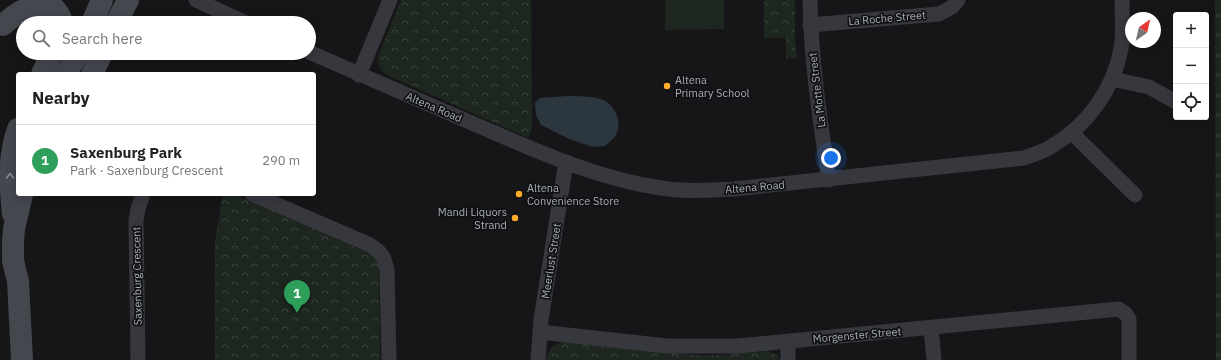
<!DOCTYPE html>
<meta charset="utf-8">
<style>
body{margin:0;font-family:"IBM Plex Sans",sans-serif;background:#f6f6f6;color:#222}
.controls{position:absolute;right:12px;top:12px;display:grid;overflow:hidden;border-radius:4px;box-shadow:0 2px 10px #0003}
.controls button{width:36px;height:36px;display:grid;place-items:center;padding:0;border:0;border-bottom:1px solid #e0e0e0;background:#fff;color:#222;font:20px sans-serif}
.compass{position:absolute;left:1125px;top:12px;width:36px;height:36px;border-radius:50%;background:#fff;box-shadow:0 2px 10px #0003;rotate:34deg}
.you{position:absolute;left:831px;top:158px;width:14px;height:14px;margin:-10px;border:3px solid #fff;border-radius:50%;background:#1a73e8;box-shadow:0 0 0 6px #1a73e833}
.badge{display:grid;place-items:center;width:26px;height:26px;border-radius:50%;background:#d93025;color:#fff;font-size:13px;font-weight:700}
.pin{position:absolute;translate:-50% -33px;filter:drop-shadow(0 1px 2px #0008)}
.pin::after{content:'';position:absolute;top:21px;width:14px;height:12px;background:inherit;clip-path:polygon(0 0,100% 0,50% 100%)}
.list{margin:0;padding:0;list-style:none}
h2{display:flex;justify-content:space-between;align-items:center;height:52px;margin:0;padding:0 16px;font-size:17px}
h2 small{font-size:13px;font-weight:400;color:#767676}
.list li{display:grid;grid-template-columns:26px 1fr auto;gap:12px;align-items:center;box-sizing:border-box;height:72px;padding:0 16px;border-top:1px solid #e0e0e0}
.list b{display:block;font-size:15px;white-space:nowrap}
.list p{margin:0;font-size:13px;white-space:nowrap;color:#767676}
.list em{font-size:13px;font-style:normal;color:#767676}
.icon{flex:none;width:22px;height:22px;fill:none;stroke:currentColor;stroke-width:2;stroke-linecap:round;stroke-linejoin:round}
.map{position:relative;flex:none;width:1221px;height:360px;overflow:hidden}
.search{position:absolute;background:#fff;box-shadow:0 2px 10px #0003;left:16px;top:16px;width:300px;height:44px;display:flex;align-items:center;gap:10px;box-sizing:border-box;padding:0 14px;border-radius:22px;color:#767676;font-size:15px}
.panel{position:absolute;background:#fff;box-shadow:0 2px 10px #0003;left:16px;top:72px;width:300px;height:124px;border-radius:4px}
.map>svg:first-child{display:block}
.grass{fill:url(#grass-tufts)}
.forest{fill:url(#forest-crowns)}
.pitch{fill:#1e271f}
.water{fill:#2b363e}
.lines{fill:none;stroke-linecap:round;stroke-linejoin:round}
.street{stroke:#37383e;stroke-width:15}
.secondary{stroke:#45474e;stroke-width:22}
.oneway{stroke:#858a94}
.poi-dot{fill:#ffac28;stroke:#111113;stroke-width:1.5}
.labels{text-anchor:middle;dominant-baseline:central;stroke-width:3.5;stroke-linejoin:round;paint-order:stroke}
.street-label{font-size:11px;fill:#a7aeba;stroke:#111113}
.poi-label{font-size:11px;fill:#a7aeba;stroke:#111113;text-anchor:start}
</style>
<div class="map">
<svg width="1221" height="360" viewBox="0 0 1221 360">
<defs>
<pattern id="grass-tufts" width="24" height="20" patternUnits="userSpaceOnUse"><rect width="24" height="20" fill="#1e271f"/><path d="M3 7l-1-3M5 7V3M7 7l1-3M15 17l-1-3M17 17v-4M19 17l1-3" fill="none" stroke="#3c443d"/></pattern>
<pattern id="forest-crowns" width="20" height="18" patternUnits="userSpaceOnUse"><rect width="20" height="18" fill="#1e271f"/><path d="M2 6a3 3 0 1 1 6 0M12 15a3 3 0 1 1 6 0" fill="none" stroke="#3c443d"/></pattern>
</defs>
<rect width="100%" height="100%" fill="#161618"/>
<!-- grass -->
<path class="grass" d="M 1215,0 L 1221,0 L 1221,360 L 1216,360 Z"/>
<!-- forest -->
<g class="forest">
<path d="M 401,0 L 531,0 L 532,128 L 528,138 L 387,75 C 380,70 378,65 378,56 Z"/>
<path d="M 764,0 L 795,0 L 795,39 L 797,58 L 786,58 L 786,38 L 764,38 Z"/>
<path d="M 223,194 L 234,194 L 368,253 L 376,259 L 379,267 L 380,360 L 215,360 L 215,241 Z"/>
<path d="M 566,342 L 696,355 L 723,355 L 767,351 L 777,355 L 780,360 L 546,360 C 548,349 555,343 566,342 Z"/>
</g>
<!-- pitch -->
<path class="pitch" d="M 665,0 L 724,0 L 724,29 L 665,30 Z"/>
<!-- water -->
<path class="water" d="M 567,96 C 578,96 591,96 601,99 C 615,104 623,122 616,135 C 614,139 608,143 605,146 L 593,147 L 569,139 L 541,125 L 536,115 L 535,103 L 540,98 Z"/>
<g class="lines">
<!-- street -->
<g class="street">
<path d="M 196,0 L 246,23"/>
<path d="M 810,0 C 811,61 820,120 829,180"/>
<path d="M 810,25 L 939,14 L 952,7 L 958,0"/>
<path d="M 309,52 C 361,75 414,98 467,121 C 530,148 593,178 661,188 C 685,192 709,190 734,189 L 1024,158 C 1033,154 1044,152 1052,146 C 1088,125 1113,90 1121,49 C 1124,33 1122,16 1122,0"/>
<path d="M 359,75 L 390,0"/>
<path d="M 1112,79 L 1149,87 L 1176,102"/>
<path d="M 1072,133 L 1135,195"/>
<path d="M 252,194 L 370,245 C 382,253 384,256 387,270 L 389,360"/>
<path d="M 931,328 L 934,360"/>
<path d="M 540,332 L 667,346 L 738,346 L 1119,309 L 1126,314 L 1129,319 L 1129,360"/>
<path d="M 788,341 L 788,360"/>
<path d="M 138,360 L 136,220 L 138,209 L 143,194"/>
<path d="M 538,360 L 541,320 L 566,162"/>
</g>
<!-- secondary -->
<g class="secondary">
<path d="M 92,23 L 102,0"/>
<path d="M 116,23 L 128,0"/>
<path d="M 3,25 C 16,13 34,0 53,7 C 58,12 61,16 62,23"/>
<path d="M 42,74 L 52,53"/>
<path d="M 66,74 L 78,53"/>
<path d="M 92,74 L 102,53"/>
<path d="M 13,214 C 10,185 8,157 18,129"/>
<path d="M 22,360 L 18,281 L 13,261 L 13,242 L 14,229 L 22,194"/>
</g>
</g>
<!-- one-way arrows -->
<defs><path id="oneway-chevron" d="M-2-3.5L2.5 0L-2 3.5" fill="none" stroke-width="1.6" stroke-linecap="round" stroke-linejoin="round"/></defs>
<use class="oneway" href="#oneway-chevron" transform="translate(10 176) rotate(-90)"/>
<!-- markers -->
<g class="poi-dot">
<circle cx="667" cy="86" r="4"/>
<circle cx="519" cy="194" r="4"/>
<circle cx="515" cy="218" r="4"/>
</g>
<g class="labels">
<!-- street labels -->
<g class="street-label">
<text transform="translate(887 18) rotate(-5)">La Roche Street</text>
<text transform="translate(817 90) rotate(-97)">La Motte Street</text>
<text transform="translate(434 107) rotate(23)">Altena Road</text>
<text transform="translate(755 187) rotate(-5)">Altena Road</text>
<text transform="translate(551 261) rotate(-81)">Meerlust Street</text>
<text transform="translate(137 276) rotate(-91)">Saxenburg Crescent</text>
<text transform="translate(857 335) rotate(-5)">Morgenster Street</text>
</g>
<!-- poi labels -->
<g class="poi-label">
<text x="675" y="80">Altena<tspan x="675" dy="13">Primary School</tspan></text>
<text x="527" y="188">Altena<tspan x="527" dy="13">Convenience Store</tspan></text>
<text x="507" y="212" text-anchor="end">Mandi Liquors<tspan x="507" dy="13">Strand</tspan></text>
</g>
</g>
</svg>
<div class="controls">
<button>+</button>
<button>−</button>
<button><svg class="icon" aria-label="locate" viewBox="0 0 24 24"><circle cx="12" cy="12" r="6"/><path d="M12 2v4M12 18v4M2 12h4M18 12h4"/></svg></button>
</div>
<svg class="compass" viewBox="-18 -18 36 36"><path d="M0-13l5 13h-10z" fill="#e53935"/><path d="M0 13l5-13h-10z" fill="#767676"/></svg>
<div class="you"></div>
<div class="pin badge" style="left:297px;top:313px;background:#2e9e5b">1</div>
<div class="search"><svg class="icon" aria-label="search" viewBox="0 0 24 24"><circle cx="10" cy="10" r="6"/><path d="M15 15l6 6"/></svg>Search here</div>
<section class="panel">
<h2>Nearby<small></small></h2>
<ul class="list">
<li><span class="badge" style="background:#2e9e5b">1</span><div><b>Saxenburg Park</b><p>Park · Saxenburg Crescent</p></div><em>290 m</em></li>
</ul>
</section>
</div>
